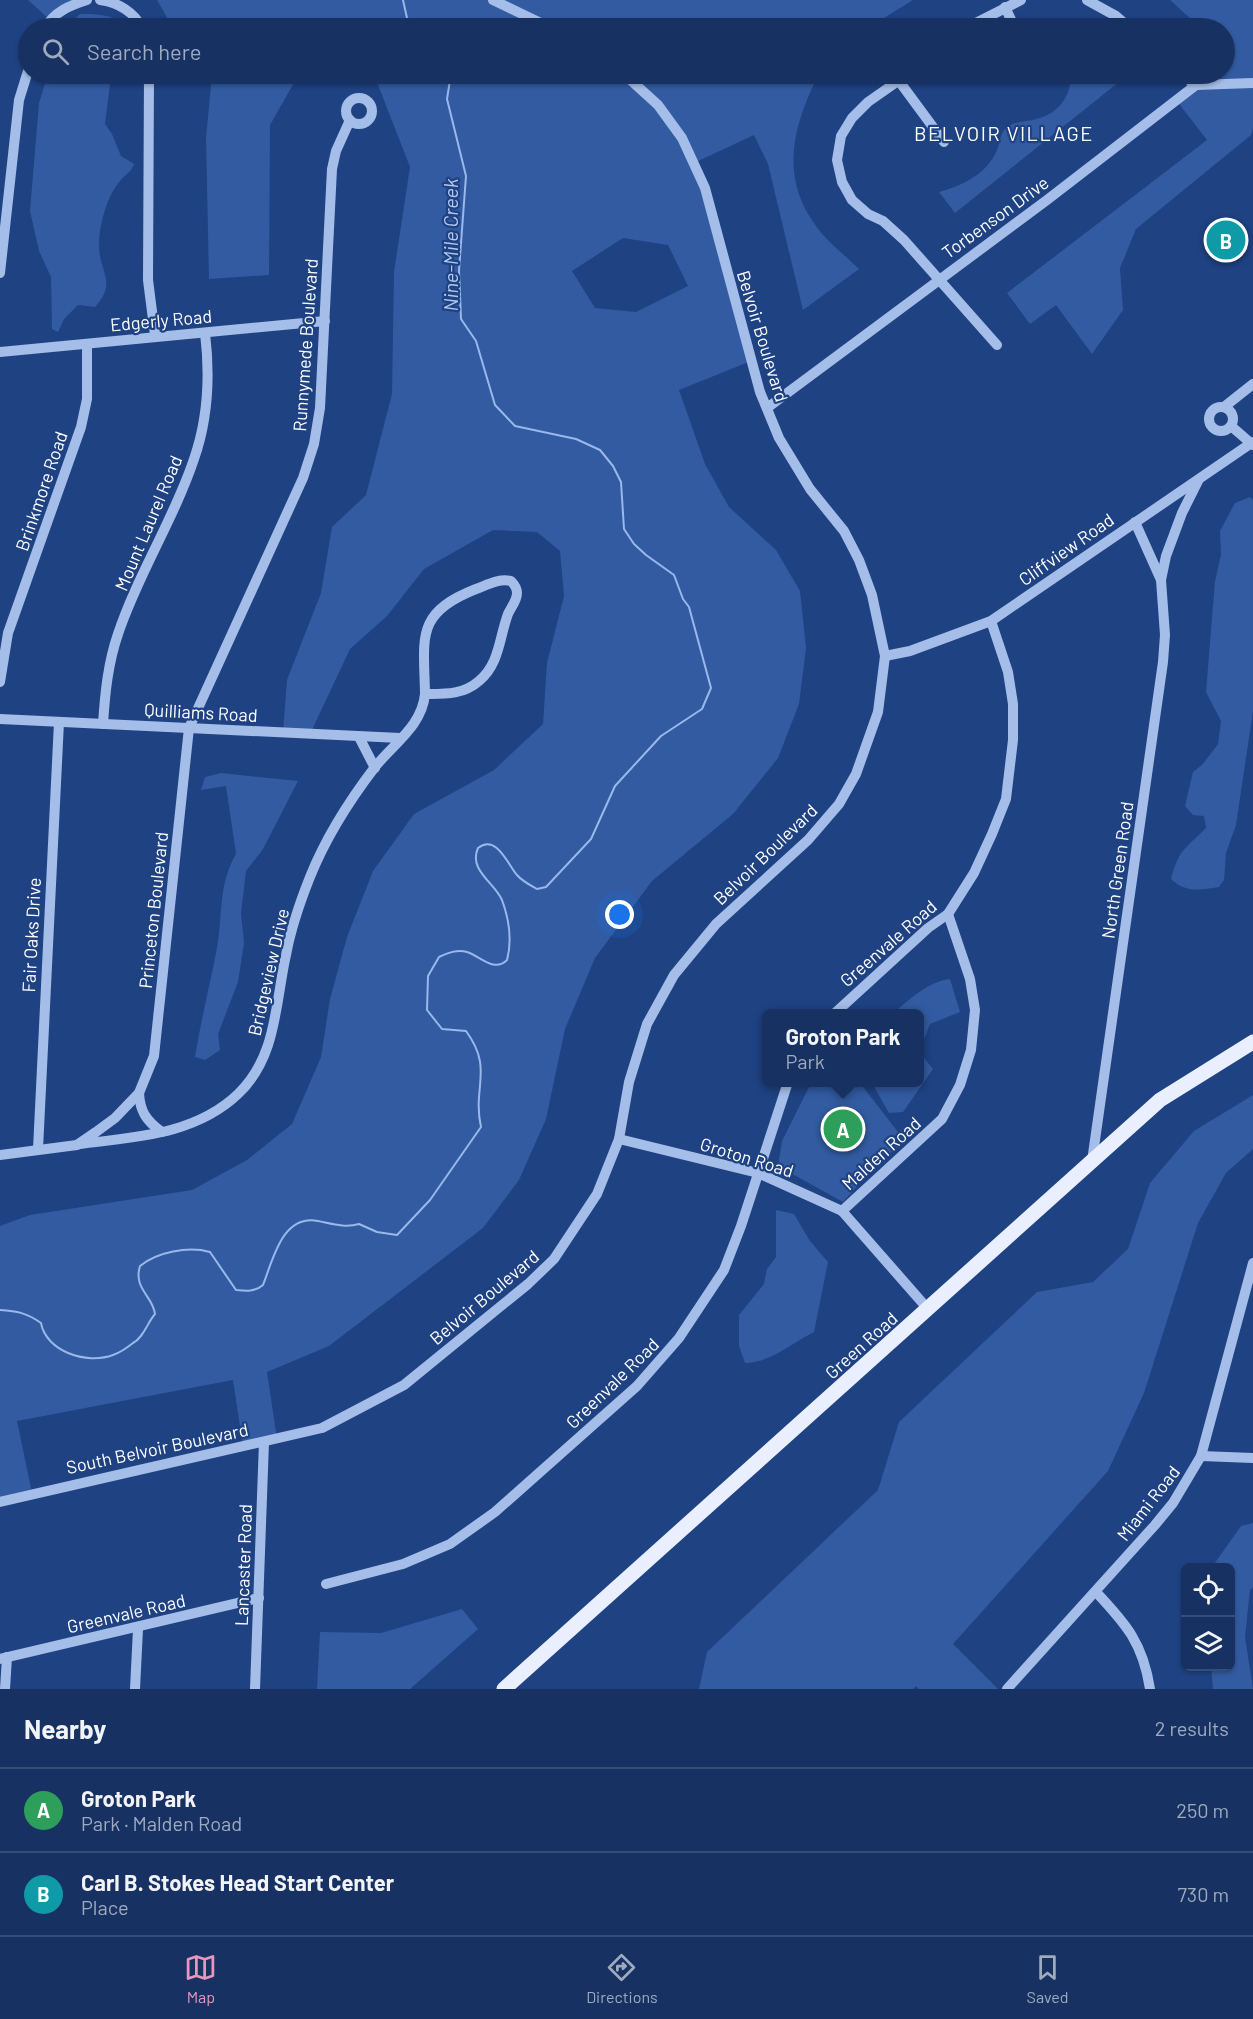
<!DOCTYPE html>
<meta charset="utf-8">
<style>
body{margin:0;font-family:Barlow,sans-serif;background:#203a68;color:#f1f3f6}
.controls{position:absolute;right:18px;bottom:18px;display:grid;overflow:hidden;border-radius:9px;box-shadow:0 2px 4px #0004}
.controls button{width:54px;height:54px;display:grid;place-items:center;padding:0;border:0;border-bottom:2px solid #364d77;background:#173262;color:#f1f3f6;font:30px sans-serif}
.you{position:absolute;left:620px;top:915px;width:21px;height:21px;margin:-15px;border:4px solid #fff;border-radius:50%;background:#1a73e8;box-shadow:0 0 0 9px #1a73e833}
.badge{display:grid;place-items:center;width:39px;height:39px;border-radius:50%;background:#e797bd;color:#fff;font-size:20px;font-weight:700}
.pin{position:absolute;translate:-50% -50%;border:3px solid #fff;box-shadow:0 2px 6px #0006}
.popup{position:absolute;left:762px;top:1009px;width:162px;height:78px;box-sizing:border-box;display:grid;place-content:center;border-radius:9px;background:#173262;filter:drop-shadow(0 2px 4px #0005);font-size:20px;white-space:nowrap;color:#9eaabe}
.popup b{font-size:22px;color:#f1f3f6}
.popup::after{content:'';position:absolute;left:50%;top:100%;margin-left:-12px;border:12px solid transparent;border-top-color:#173262}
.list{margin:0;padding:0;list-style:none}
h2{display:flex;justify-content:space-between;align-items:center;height:78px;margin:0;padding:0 24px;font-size:26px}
h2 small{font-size:20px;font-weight:400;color:#9eaabe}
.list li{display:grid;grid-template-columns:39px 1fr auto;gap:18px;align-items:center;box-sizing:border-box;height:84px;padding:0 24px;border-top:2px solid #364d77}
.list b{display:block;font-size:22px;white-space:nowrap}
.list p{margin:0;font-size:20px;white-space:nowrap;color:#9eaabe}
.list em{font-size:20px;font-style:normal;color:#9eaabe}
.icon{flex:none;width:33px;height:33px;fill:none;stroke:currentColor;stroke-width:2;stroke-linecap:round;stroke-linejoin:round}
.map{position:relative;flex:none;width:1253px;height:1689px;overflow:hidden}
.search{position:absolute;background:#173262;box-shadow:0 2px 4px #0004;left:18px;right:18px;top:18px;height:66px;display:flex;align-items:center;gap:15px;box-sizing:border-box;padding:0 21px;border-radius:33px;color:#9eaabe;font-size:22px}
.sheet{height:246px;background:#173262}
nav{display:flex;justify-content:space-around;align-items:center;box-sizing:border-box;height:84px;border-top:2px solid #364d77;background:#173262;font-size:16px;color:#9eaabe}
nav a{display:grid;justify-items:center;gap:3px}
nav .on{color:#e797bd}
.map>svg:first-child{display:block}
.green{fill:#325ba1;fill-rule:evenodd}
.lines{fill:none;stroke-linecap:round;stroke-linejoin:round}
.stream{stroke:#99b8eb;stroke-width:2}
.minor{stroke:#a5bee9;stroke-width:10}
.major{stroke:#e9effe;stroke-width:15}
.labels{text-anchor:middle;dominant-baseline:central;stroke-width:4.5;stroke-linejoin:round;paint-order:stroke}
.street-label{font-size:18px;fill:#fff;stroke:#1f4283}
.neighbourhood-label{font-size:20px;letter-spacing:1.5px;fill:#fff;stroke:#1f4283}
.water-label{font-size:20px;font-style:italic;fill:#b1c9f1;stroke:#1f4283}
</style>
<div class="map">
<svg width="1253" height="1689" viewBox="0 0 1253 1689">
<rect width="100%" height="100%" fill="#1f4283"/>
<!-- green -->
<g class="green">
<path d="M 28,0 L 87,0 L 50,20 Z"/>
<path d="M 157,0 L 913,0 L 876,23 L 879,28 L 173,28 Z"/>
<path d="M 1170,0 L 1253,0 L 1253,128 L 1251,135 L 1136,229 L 1120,268 L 1123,310 L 1092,354 L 1056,305 L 1030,324 L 1007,293 L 1207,140 L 1176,100 L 1196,85 L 1219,84 L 1220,74 L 1224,74 L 1224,28 L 1201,28 Z"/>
<path d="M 80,14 C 96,14 116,14 126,28 L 65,28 Z"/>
<path d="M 48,74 L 101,74 L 110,84 L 105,124 L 112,134 L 121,156 L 134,164 C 131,173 125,174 120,181 C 107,196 100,223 99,242 C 97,270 119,281 95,307 L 78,305 L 64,319 L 58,332 L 52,329 L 51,277 L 39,251 L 30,211 L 39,103 Z"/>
<path d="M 212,74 L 299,74 L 270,125 L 269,275 L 209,279 L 206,138 Z"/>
<path d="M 370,74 L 819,74 C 793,125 779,176 816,226 C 827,242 845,255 859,269 L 803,310 L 768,164 L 754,135 L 694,163 L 751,361 L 679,390 L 705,464 L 729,507 L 776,550 L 800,591 L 806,648 L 799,704 L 778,758 L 733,814 L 652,881 L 595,958 L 565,1029 L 546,1119 L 519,1180 L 483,1228 L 329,1346 L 267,1372 L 277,1439 L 243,1446 L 233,1380 L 17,1421 L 32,1493 L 0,1502 L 0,1226 L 30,1215 L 192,1190 L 247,1160 L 292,1124 L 321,1057 L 330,999 L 347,937 L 373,871 L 414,814 L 494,770 L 543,724 L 547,663 L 564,596 L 560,551 L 537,532 L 493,530 L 424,569 L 387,616 L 350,649 L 310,734 L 283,733 L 287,680 L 321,593 L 332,527 L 366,495 L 392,394 L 394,272 L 410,167 L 378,85 ZM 623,238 L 668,245 L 688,286 L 636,312 L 595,308 L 572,271 Z"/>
<path d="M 1071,74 L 1129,74 L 955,213 L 939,192 C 963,185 986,175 997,150 C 1000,143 1000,134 1005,129 C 1013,122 1017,123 1026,121 C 1054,118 1071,101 1071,74 Z"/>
<path d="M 1250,497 L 1253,500 L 1253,711 L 1236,825 L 1226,853 L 1224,880 L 1219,887 C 1200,890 1185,893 1171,879 C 1179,849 1185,849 1206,828 L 1204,816 L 1193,815 L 1185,806 L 1193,772 L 1203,764 L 1218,744 L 1221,721 L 1206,692 L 1215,581 L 1221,555 L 1220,531 L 1235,503 Z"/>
<path d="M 221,773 L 298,781 L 263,849 L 246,871 L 241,913 L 244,943 L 238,982 L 218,1034 L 220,1050 L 205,1060 L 195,1057 C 201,1020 210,984 217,948 C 223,915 218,884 236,854 L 226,786 L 201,790 L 205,777 Z"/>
<path d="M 950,979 L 960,1012 L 930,1024 L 920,1050 L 920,1014 L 894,1013 C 908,1000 931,980 950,979 Z"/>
<path d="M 920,1053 L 933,1069 L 903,1112 L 889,1113 L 872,1083 L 920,1082 Z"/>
<path d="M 811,1083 L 860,1083 L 905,1141 L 876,1165 L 843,1202 L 778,1166 L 782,1141 Z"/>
<path d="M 1253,1095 L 1253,1149 L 1226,1173 L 1198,1223 L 1144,1393 L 1108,1471 L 953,1644 L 998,1689 L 919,1689 L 916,1686 L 913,1689 L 699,1689 L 707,1652 L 878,1490 L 899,1422 L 1037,1292 L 1093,1282 L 1128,1249 L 1150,1183 L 1194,1131 Z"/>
<path d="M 776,1210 L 794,1214 L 810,1241 L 828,1262 L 814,1332 C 792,1343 770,1363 745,1363 L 739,1346 L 739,1315 L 764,1284 L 767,1269 L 776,1257 Z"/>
<path d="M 1253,1523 L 1253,1587 L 1250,1590 L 1245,1637 L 1253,1689 L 1213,1689 L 1211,1667 L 1230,1666 L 1230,1568 L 1212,1567 L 1241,1526 Z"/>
<path d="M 462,1609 L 478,1629 L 410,1689 L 317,1689 L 320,1632 L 381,1633 Z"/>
</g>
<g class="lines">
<!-- stream -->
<g class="stream">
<path d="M 403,0 L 407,18 L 418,28"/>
<path d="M 0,1310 C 17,1311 27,1313 41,1323 C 46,1351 86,1365 113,1355 C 119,1353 128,1347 133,1343 C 144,1337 147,1323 155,1314 C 153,1296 133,1289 140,1266 C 157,1252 188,1246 210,1252 L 236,1290 C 246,1291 255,1292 263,1285 C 273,1260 282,1214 318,1221 C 333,1224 345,1228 359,1224 L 377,1232 L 397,1235 L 430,1200 L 481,1127 C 472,1087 494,1069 466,1031 L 442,1029 L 427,1010 L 428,976 L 439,957 C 448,953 457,949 467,952 C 480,956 494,973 507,960 C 512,941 509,919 502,900 C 495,883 468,870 478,848 C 497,833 509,867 517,875 C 522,881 530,885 537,889 L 546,887 L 591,839 L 615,786 L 661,736 L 702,709 L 711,688 L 689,607 L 683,599 L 674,575 L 646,555 L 634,544 L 624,529 L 621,482 L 613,466 L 600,450 L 576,439 L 515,426 L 495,405 L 476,341 L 461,319 L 459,270 L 466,176 L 447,99 L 451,74"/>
</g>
<!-- minor -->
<g class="minor">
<path d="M 100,0 C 118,2 135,13 142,28"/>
<path d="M 493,0 L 551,28"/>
<path d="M 1087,0 L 1116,16 L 1130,28"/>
<path d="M 1005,7 L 1015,28"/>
<path d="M 46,28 C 53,12 71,5 87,0"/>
<path d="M 966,28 L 1021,0"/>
<path d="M 149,74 L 148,280 L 155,335"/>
<path d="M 908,74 L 868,102 L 852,118 L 841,136 L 837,160 L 842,182 L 852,200 L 868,214 L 883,221 L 904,240 L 997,345"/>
<path d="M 1180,74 L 1196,85"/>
<path d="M 899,81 L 944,142"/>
<circle cx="359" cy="111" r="13"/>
<path d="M 0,273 L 19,100 L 28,71"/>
<path d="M 0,352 L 325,321"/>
<circle cx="1221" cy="419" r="12"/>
<path d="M 1224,407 L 1253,384"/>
<path d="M 767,408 L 1047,200 L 1196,85 L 1253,83"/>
<path d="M 1231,426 L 1253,445"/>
<path d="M 1135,522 L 1161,580"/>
<path d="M 885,656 L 910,651 L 991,621 L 1253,442"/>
<path d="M 0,682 L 8,633 L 81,427 L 87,399 L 87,344"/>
<path d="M 0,719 L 400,738"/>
<path d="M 103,724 C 105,693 108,663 118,634 C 138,574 174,519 194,459 C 208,419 210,374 205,333"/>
<path d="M 359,737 L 375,768"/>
<path d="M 834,1014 L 928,928 L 948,914 L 974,873 L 992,834 L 1006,799 L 1013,740 L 1013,704 L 1008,672 L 991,621"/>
<path d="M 139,1093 C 140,1111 146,1121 162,1132"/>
<path d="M 619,1139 L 758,1173 L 842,1211 L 927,1308"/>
<path d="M 80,1144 C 135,1137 195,1135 238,1094 C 277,1057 275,1004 286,955 C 291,928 300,902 310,877 C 326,837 349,801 375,767 C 394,743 422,726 425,694 C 445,694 463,695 479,681 C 500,663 499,638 508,614 C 511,607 517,601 517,593 C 517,588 515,585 511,581 C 499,578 487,585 476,589 C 415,613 424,637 425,694"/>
<path d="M 38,1149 L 59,722"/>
<path d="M 0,1155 L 77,1145 L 96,1132 L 115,1118 L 139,1093 L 154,1056 L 189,728 L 303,478 L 314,444 L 320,408 L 332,169 L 336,151 L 350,120"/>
<path d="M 1092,1161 L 1163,662 L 1165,635 L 1161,580 L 1166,556 L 1182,513 L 1198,481"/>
<path d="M 842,1211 L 942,1119 L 960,1085 L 971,1050 L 975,1010 L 970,979 L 948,914"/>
<path d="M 1201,1456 L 1253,1458"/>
<path d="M 0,1502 L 322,1428 L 404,1385 L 528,1284 L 554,1259 L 597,1194 L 619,1139 L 629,1082 L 647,1024 L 674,975 L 716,924 L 808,840 L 839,804 L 856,774 L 878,712 L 885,656 L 872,595 L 859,560 L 844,531 L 810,489 L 779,438 L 760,392 L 705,188 L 682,138 L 658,105 L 624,74"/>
<path d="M 326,1584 L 403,1564 L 450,1544 L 495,1512 L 637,1386 L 679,1338 L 724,1270 L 741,1226 L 788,1082"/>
<path d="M 1096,1592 C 1126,1624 1143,1643 1150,1689"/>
<path d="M 0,1659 L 259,1598"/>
<path d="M 5,1689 L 7,1657"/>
<path d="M 135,1689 L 138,1629"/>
<path d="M 255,1689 L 264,1442"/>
<path d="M 1007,1689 L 1155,1525 L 1173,1503 L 1201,1456 L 1253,1263"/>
</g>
<!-- major -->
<path class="major" d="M 504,1689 L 1160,1100 L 1253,1042"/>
</g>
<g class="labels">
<!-- street labels -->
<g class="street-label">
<text transform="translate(995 217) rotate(-36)">Torbenson Drive</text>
<text transform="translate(161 320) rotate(-5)">Edgerly Road</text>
<text transform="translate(763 336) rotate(73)">Belvoir Boulevard</text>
<text transform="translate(305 345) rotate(-86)">Runnymede Boulevard</text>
<text transform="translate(41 491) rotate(-71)">Brinkmore Road</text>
<text transform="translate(148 523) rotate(-67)">Mount Laurel Road</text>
<text transform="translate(1066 549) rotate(-35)">Cliffview Road</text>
<text transform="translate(201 712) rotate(3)">Quilliams Road</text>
<text transform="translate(765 854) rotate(-44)">Belvoir Boulevard</text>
<text transform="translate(1117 870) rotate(-82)">North Green Road</text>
<text transform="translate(153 910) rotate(-84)">Princeton Boulevard</text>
<text transform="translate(31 935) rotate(-87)">Fair Oaks Drive</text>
<text transform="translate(888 943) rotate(-41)">Greenvale Road</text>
<text transform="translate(268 972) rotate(-77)">Bridgeview Drive</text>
<text transform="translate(881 1153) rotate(-42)">Malden Road</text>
<text transform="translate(747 1157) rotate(17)">Groton Road</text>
<text transform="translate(484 1297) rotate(-40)">Belvoir Boulevard</text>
<text transform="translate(861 1345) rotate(-42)">Green Road</text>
<text transform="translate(612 1383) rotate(-44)">Greenvale Road</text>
<text transform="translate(157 1448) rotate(-12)">South Belvoir Boulevard</text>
<text transform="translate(1148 1503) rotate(-52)">Miami Road</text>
<text transform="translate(243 1565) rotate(-88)">Lancaster Road</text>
<text transform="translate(126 1613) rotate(-13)">Greenvale Road</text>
</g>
<!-- neighbourhood labels -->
<g class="neighbourhood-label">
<text x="1004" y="133">BELVOIR VILLAGE</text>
</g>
<!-- water labels -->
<g class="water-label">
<text transform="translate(450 245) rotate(-90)">Nine-Mile Creek</text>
</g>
</g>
</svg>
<div class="controls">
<button><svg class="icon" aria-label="locate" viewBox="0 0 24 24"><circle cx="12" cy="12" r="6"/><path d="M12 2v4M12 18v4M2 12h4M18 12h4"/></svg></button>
<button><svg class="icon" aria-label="layers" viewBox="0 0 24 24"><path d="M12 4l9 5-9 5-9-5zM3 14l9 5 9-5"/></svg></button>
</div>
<div class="you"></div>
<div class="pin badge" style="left:843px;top:1129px;background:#2e9e5b">A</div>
<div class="popup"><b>Groton Park</b>Park</div>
<div class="pin badge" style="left:1226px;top:240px;background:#0f9aa8">B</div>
<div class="search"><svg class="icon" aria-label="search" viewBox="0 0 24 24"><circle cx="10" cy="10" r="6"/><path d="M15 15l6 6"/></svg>Search here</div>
</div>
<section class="sheet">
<h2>Nearby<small>2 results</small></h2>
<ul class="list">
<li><span class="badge" style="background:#2e9e5b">A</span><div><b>Groton Park</b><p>Park · Malden Road</p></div><em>250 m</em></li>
<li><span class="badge" style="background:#0f9aa8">B</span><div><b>Carl B. Stokes Head Start Center</b><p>Place</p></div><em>730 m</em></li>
</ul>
</section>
<nav>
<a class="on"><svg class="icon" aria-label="map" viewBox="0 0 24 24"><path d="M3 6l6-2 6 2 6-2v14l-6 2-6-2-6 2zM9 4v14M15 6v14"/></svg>Map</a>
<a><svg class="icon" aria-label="directions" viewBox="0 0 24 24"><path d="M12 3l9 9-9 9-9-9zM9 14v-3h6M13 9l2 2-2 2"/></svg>Directions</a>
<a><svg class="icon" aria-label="saved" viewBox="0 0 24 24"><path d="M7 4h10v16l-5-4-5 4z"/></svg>Saved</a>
</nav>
